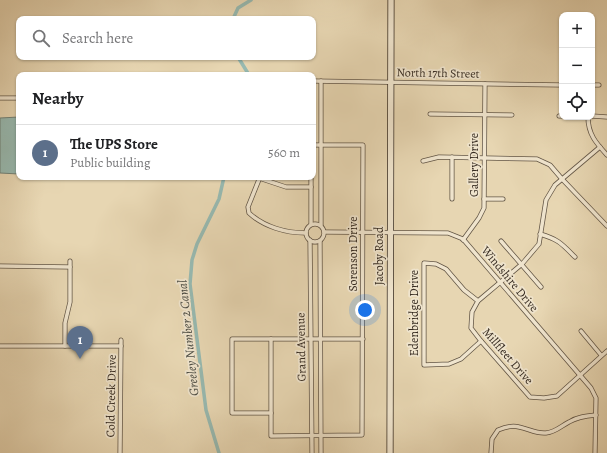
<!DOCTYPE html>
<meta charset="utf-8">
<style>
body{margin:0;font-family:Alegreya,serif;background:#f6f6f6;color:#202124}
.controls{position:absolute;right:12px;top:12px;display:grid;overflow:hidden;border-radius:8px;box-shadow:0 1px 3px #0004}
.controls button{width:36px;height:36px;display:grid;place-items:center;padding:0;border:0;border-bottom:1px solid #e0e0e0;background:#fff;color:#202124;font:20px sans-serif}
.you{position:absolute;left:365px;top:310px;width:14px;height:14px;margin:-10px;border:3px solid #fff;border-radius:50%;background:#1a73e8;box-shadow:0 0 0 6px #1a73e833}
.badge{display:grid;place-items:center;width:26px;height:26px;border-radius:50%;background:#db2777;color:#fff;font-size:13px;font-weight:700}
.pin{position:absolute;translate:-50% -33px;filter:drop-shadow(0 1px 2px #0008)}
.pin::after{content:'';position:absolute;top:21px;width:14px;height:12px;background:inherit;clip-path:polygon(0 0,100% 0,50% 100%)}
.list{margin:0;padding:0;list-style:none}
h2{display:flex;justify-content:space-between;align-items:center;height:52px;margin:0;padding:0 16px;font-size:17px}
h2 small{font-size:13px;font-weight:400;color:#757577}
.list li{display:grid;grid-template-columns:26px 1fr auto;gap:12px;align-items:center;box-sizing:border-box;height:56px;padding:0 16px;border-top:1px solid #e0e0e0}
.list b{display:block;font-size:15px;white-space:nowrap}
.list p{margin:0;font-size:13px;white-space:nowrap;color:#757577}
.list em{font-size:13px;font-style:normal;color:#757577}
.icon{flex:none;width:22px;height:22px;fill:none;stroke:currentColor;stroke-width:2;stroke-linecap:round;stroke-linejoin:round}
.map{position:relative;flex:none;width:607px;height:453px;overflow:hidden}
.search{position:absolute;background:#fff;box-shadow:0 1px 3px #0004;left:16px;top:16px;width:300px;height:44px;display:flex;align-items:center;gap:10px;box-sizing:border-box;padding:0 14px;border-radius:8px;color:#757577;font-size:15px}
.panel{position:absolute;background:#fff;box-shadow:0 1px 3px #0004;left:16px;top:72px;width:300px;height:108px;border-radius:8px}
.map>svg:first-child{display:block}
.water{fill:#97b9b0;stroke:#718177}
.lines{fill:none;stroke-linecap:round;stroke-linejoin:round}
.canal{stroke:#97b9b0;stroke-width:3.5}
.street-casing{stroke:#635646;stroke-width:5}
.secondary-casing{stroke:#372c22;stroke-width:7}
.street{stroke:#efe4cd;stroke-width:3.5}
.secondary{stroke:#efe4cd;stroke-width:5.5}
.labels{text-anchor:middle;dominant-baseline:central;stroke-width:3.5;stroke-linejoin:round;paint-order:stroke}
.street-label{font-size:12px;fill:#372c22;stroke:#efe4cd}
.water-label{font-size:13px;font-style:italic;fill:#4f4f46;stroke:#efe4cd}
</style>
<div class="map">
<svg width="607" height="453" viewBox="0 0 607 453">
<rect width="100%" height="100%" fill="#e7d6b2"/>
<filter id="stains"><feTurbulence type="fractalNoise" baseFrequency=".005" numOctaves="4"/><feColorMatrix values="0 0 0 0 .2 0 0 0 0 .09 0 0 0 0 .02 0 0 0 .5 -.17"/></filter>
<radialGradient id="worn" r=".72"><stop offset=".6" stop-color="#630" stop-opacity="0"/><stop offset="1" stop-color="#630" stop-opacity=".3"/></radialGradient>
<!-- water -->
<path class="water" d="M 19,117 L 19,174 L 0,173 L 0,118 Z"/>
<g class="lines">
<!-- canal -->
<g class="canal">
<path d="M 233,19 L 238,8 L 251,0"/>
<path d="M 238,57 L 249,75"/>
<path d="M 219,453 L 206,410 L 190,284 L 192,260 L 197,244 L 219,199 L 224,177"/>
</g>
<!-- street casing -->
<g class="street-casing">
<g id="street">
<path d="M 313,81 L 562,85"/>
<path d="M 321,81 L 321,225"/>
<path d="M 592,85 L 599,85"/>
<path d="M 0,98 L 19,98"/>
<path d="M 430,114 L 512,115"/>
<path d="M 559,116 L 562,116"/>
<path d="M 592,116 L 607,117"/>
<path d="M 588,117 C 588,134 596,143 607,155"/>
<path d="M 600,147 L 555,185 L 546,200 L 539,244 L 522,264 L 478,301 L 472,312 L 471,328 L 481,341 L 530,397 L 544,398 L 557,396 L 607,351"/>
<path d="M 423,161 L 439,157 L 537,159 L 550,165 L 562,179 L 607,226"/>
<path d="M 260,177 L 248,207 L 249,213 C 264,227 286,233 306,233"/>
<path d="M 311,177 L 311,224"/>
<path d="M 259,178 L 286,187 L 311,187"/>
<path d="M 452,199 L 452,157"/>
<path d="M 484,199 L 503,199"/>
<circle cx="315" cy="233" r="9"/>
<path d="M 324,232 L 448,233 L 463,239 L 591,388 L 596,398 L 595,453"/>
<path d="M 540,234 C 558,239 562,244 575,257"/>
<path d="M 310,240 L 312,453"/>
<path d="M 463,240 L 479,218 L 484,208 L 485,84"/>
<path d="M 320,241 L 321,453"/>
<path d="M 501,241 L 541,287"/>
<path d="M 0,266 L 70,267"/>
<path d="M 478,301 L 464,290 L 446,269 L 436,264 L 424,263 L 424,365 L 449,364 L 461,359 L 481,341"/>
<path d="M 581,331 L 601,355"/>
<path d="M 271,339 L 271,436 L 362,435 L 363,145 L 313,145"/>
<path d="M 0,346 L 121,346"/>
<path d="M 65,346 L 65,323 L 70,302 L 70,261"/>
<path d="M 271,413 L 232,413 L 232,339 L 363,339"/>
<path d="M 120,453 L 121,340"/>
<path d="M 491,453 L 492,439 L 498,430 C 505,427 512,425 519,427 C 529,429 536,434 546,433 C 556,432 561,426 569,422 C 577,417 586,416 596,415"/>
</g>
</g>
<!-- secondary casing -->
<g class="secondary-casing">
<path id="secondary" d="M 390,453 L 391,0"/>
</g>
<!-- street -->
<use href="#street" class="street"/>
<!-- secondary -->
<use href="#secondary" class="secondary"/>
</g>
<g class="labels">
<!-- street labels -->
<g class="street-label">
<text transform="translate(438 73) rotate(1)">North 17th Street</text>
<text transform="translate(474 165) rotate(-90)">Gallery Drive</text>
<text transform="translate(353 254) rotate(-90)">Sorenson Drive</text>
<text transform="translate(379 256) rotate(-90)">Jacoby Road</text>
<text transform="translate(510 279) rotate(50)">Windshire Drive</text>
<text transform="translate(414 313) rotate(-90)">Edenbridge Drive</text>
<text transform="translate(301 347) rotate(-91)">Grand Avenue</text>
<text transform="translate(508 356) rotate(49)">Millfleet Drive</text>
<text transform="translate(111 396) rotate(-89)">Cold Creek Drive</text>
</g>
<!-- water labels -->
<g class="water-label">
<text transform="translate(188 338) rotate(-96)">Greeley Number 2 Canal</text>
</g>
</g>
<rect width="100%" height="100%" filter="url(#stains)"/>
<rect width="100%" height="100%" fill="url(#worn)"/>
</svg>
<div class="controls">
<button>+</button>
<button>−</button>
<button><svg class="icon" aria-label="locate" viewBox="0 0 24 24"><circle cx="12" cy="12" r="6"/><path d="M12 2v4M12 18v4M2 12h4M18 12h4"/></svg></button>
</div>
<div class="you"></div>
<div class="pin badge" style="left:80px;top:359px;background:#5c6f8a">1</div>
<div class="search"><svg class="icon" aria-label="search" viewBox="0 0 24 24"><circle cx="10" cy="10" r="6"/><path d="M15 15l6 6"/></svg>Search here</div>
<section class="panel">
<h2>Nearby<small></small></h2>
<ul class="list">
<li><span class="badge" style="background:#5c6f8a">1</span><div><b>The UPS Store</b><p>Public building</p></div><em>560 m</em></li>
</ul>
</section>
</div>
